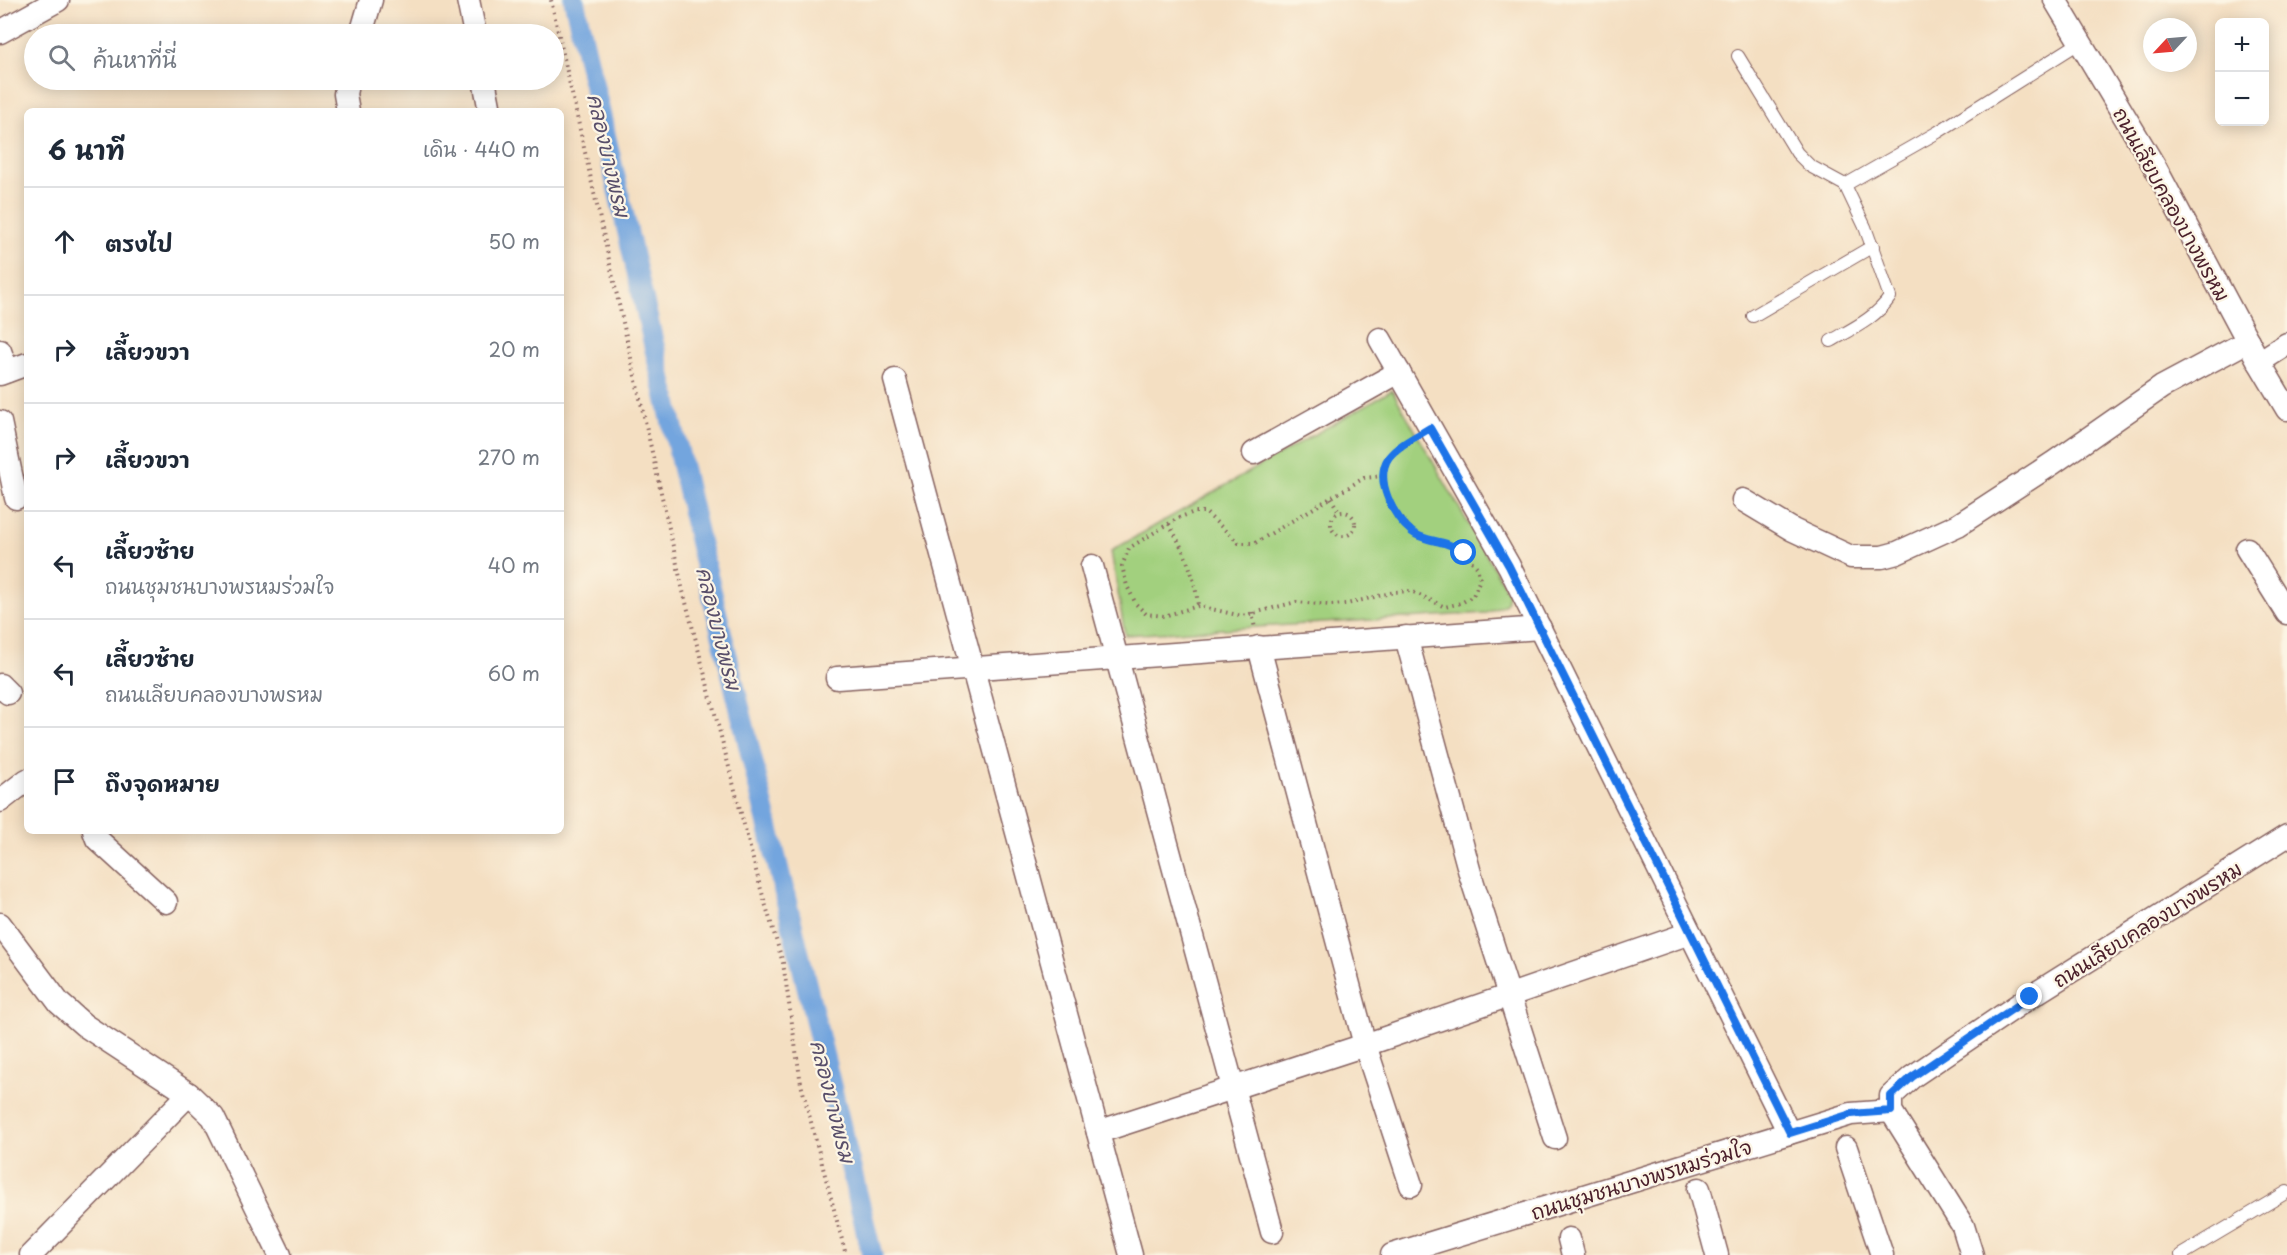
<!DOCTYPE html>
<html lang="th">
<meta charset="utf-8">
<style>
body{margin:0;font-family:"Playpen Sans","Playpen Sans Thai",sans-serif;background:#f2f2f3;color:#1f2937}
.controls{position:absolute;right:18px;top:18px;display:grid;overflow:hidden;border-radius:9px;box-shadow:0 3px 15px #0003}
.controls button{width:54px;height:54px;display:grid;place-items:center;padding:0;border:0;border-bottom:2px solid #e0e1e3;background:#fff;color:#1f2937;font:30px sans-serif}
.compass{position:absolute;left:2143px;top:18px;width:54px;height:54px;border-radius:50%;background:#fff;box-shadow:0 3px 15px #0003;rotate:244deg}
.stop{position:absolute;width:18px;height:18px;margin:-14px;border:4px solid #1a73e8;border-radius:50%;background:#fff}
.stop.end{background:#1a73e8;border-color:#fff;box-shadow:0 2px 6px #0008}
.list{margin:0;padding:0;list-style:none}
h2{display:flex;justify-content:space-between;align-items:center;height:78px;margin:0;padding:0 24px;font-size:26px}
h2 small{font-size:20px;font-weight:400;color:#747a83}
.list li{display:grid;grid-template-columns:39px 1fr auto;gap:18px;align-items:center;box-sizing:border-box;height:108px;padding:0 24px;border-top:2px solid #e0e1e3}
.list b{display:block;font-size:22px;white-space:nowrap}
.list p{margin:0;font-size:20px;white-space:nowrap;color:#747a83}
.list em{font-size:20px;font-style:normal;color:#747a83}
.icon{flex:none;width:33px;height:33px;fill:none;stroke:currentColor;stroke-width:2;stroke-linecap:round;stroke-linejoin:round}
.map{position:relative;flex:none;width:2287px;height:1255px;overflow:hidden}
.search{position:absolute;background:#fff;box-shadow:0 3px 15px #0003;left:24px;top:24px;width:540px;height:66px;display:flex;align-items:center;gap:15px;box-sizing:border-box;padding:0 21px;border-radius:33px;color:#747a83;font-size:22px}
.panel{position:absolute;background:#fff;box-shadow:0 3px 15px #0003;left:24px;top:108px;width:540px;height:726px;border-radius:9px}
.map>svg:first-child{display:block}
.green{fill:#a2d07e;stroke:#767854;stroke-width:1.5}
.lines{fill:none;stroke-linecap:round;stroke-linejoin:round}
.canal{stroke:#73a5de;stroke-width:21}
.lane-casing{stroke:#866260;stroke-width:14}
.street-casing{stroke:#866260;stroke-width:25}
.path{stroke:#866260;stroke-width:4;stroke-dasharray:1.5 4.5;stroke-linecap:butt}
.lane{stroke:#fff;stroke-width:12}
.street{stroke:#fff;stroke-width:22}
.route{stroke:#1a73e8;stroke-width:8}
.labels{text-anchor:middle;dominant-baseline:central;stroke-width:4.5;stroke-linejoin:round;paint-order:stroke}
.street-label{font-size:20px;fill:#4a1f2b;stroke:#fcf5e5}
.water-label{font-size:21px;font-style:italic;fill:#584e6a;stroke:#fcf5e5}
</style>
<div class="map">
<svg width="2287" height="1255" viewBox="0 0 2287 1255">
<rect width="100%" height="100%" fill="#fcf5e5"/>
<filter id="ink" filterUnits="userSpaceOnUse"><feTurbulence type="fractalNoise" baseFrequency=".0167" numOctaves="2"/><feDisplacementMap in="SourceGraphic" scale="12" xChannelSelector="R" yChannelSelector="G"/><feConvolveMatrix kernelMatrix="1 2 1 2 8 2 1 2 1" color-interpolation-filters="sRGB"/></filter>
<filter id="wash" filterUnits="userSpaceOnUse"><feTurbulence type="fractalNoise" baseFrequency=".008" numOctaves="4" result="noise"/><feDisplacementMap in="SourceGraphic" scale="24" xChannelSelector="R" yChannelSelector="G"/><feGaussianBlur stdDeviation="1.35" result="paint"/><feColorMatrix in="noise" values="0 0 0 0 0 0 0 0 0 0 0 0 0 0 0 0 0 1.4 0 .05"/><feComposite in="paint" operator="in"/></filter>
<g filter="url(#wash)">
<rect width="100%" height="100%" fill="#f4dfc2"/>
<!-- green -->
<path class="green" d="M 1392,390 L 1508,593 L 1506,604 L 1487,613 L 1125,635 L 1111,551 Z"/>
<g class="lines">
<!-- canal -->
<path class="canal" d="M 574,0 L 700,544 L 872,1255"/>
</g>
</g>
<g filter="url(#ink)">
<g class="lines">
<!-- lane casing -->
<g class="lane-casing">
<g id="lane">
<path d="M 1738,56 L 1797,153 L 1810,166 L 1845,185 L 1938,132 L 2079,43"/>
<path d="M 1753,316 L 1873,246"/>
<path d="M 1831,341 C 1852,329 1876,318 1890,297 L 1865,227 L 1845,185"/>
<path d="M 2181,1255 L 2287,1192"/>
</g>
</g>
<!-- street casing -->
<g class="street-casing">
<g id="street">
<path d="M 468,0 L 475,34"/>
<path d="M 2055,0 L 2156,169 L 2259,362 L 2287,409"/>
<path d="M 0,32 L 58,0"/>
<path d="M 361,34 L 371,0"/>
<path d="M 484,80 L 490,111"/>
<path d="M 348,111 L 345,94 L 348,80"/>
<path d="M 1380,339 L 1509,566 L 1789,1133"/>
<path d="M 0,351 L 7,371"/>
<path d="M 2259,362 L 2287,344"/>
<path d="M 0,374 L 27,364"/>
<path d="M 895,380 L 1131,1255"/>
<path d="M 0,422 L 16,498"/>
<path d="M 1254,453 L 1399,372"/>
<path d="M 1743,500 L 1793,530 L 1851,557 L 1882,557 L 1897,553 L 1958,525 L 2053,463 L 2162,387 L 2248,341"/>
<path d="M 2247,549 L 2287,613"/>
<path d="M 1092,566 L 1272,1232"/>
<path d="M 1406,637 L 1471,877 L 1555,1138"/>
<path d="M 1259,647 L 1365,1045 L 1411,1185"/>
<path d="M 837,678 L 1540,628"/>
<path d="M 0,685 L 8,693"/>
<path d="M 0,801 L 27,780"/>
<path d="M 94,831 L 97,839 L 166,902"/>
<path d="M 0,924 L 59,1003 L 84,1025 L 189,1094 L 213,1117 L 280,1255"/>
<path d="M 1098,1132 L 1365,1045 L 1690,933"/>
<path d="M 1846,1148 L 1882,1255"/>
<path d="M 1699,1189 L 1717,1255"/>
<path d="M 1569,1239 L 1573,1255"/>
<path d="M 31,1255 L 189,1094"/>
<path d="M 1392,1255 L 1851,1114 L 1891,1111"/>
<path d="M 1972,1255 L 1963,1226 L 1891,1111 L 1891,1096 L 1912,1077 L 2030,997 L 2287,836"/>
</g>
</g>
<!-- path -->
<g class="path">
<path d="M 551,0 L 683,591 L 760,886 L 783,963 L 801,1084 L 846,1255"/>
<path d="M 1383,476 L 1364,478 L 1255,543 L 1239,543 L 1205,512 L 1194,512 L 1178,518 L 1129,548 L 1122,566 L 1127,586 L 1136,604 L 1146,614 L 1164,616 L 1198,606 L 1242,616 L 1296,602 L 1331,605 L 1347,604 L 1394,592 L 1411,591 L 1445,607 L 1461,603 L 1473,596 L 1480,579 L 1477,567 L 1464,553 L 1449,545 L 1428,540 L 1413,532 L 1396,512 L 1386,493 L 1383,473 L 1389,457 L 1414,438"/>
<path d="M 1331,498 L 1339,512"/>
<circle cx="1343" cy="524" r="12"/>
<path d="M 1169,524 C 1184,550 1195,575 1198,606"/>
<path d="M 1252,612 L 1255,629"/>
</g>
<!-- lane -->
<use href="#lane" class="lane"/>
<!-- street -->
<use href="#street" class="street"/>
</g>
</g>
<g class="lines" filter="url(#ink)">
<!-- route -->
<path class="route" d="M 1464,553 C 1459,550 1453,546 1447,544 C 1436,540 1422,540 1412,532 C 1394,517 1373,480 1389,457 C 1398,445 1417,436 1430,428 L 1509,566 L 1790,1133 L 1851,1114 L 1891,1111 L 1891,1096 L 1912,1077 L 2030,997"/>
</g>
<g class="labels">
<!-- street labels -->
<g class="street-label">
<text transform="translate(2172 204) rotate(61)">ถนนเลียบคลองบางพรหม</text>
<text transform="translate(2147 924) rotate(-32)">ถนนเลียบคลองบางพรหม</text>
<text transform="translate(1641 1179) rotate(-17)">ถนนชุมชนบางพรหมร่วมใจ</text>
</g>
<!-- water labels -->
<g class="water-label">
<text transform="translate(610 155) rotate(77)">คลองบางพรม</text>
<text transform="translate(720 628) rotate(76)">คลองบางพรม</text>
<text transform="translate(834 1101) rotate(76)">คลองบางพรม</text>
</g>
</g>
</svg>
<div class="controls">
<button>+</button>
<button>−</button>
</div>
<svg class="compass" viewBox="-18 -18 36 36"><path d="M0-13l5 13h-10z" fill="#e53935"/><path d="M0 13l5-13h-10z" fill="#747a83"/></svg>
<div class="stop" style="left:1464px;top:553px"></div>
<div class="stop end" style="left:2030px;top:997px"></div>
<div class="search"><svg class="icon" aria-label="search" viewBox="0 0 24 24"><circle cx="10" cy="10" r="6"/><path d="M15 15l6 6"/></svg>ค้นหาที่นี่</div>
<section class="panel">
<h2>6 นาที<small>เดิน · 440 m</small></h2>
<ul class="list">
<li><svg class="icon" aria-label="ahead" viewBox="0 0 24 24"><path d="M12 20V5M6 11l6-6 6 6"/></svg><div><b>ตรงไป</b></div><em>50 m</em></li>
<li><svg class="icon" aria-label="right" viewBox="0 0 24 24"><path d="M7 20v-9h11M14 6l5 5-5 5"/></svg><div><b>เลี้ยวขวา</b></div><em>20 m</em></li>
<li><svg class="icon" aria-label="right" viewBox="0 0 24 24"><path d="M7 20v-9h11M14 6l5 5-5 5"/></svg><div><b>เลี้ยวขวา</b></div><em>270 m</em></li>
<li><svg class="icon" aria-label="left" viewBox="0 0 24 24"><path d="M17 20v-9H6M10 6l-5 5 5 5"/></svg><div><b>เลี้ยวซ้าย</b><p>ถนนชุมชนบางพรหมร่วมใจ</p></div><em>40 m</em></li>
<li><svg class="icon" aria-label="left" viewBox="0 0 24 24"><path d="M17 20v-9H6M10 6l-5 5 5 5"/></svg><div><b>เลี้ยวซ้าย</b><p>ถนนเลียบคลองบางพรหม</p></div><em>60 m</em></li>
<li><svg class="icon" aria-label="arrive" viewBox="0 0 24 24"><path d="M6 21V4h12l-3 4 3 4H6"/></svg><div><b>ถึงจุดหมาย</b></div></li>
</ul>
</section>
</div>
